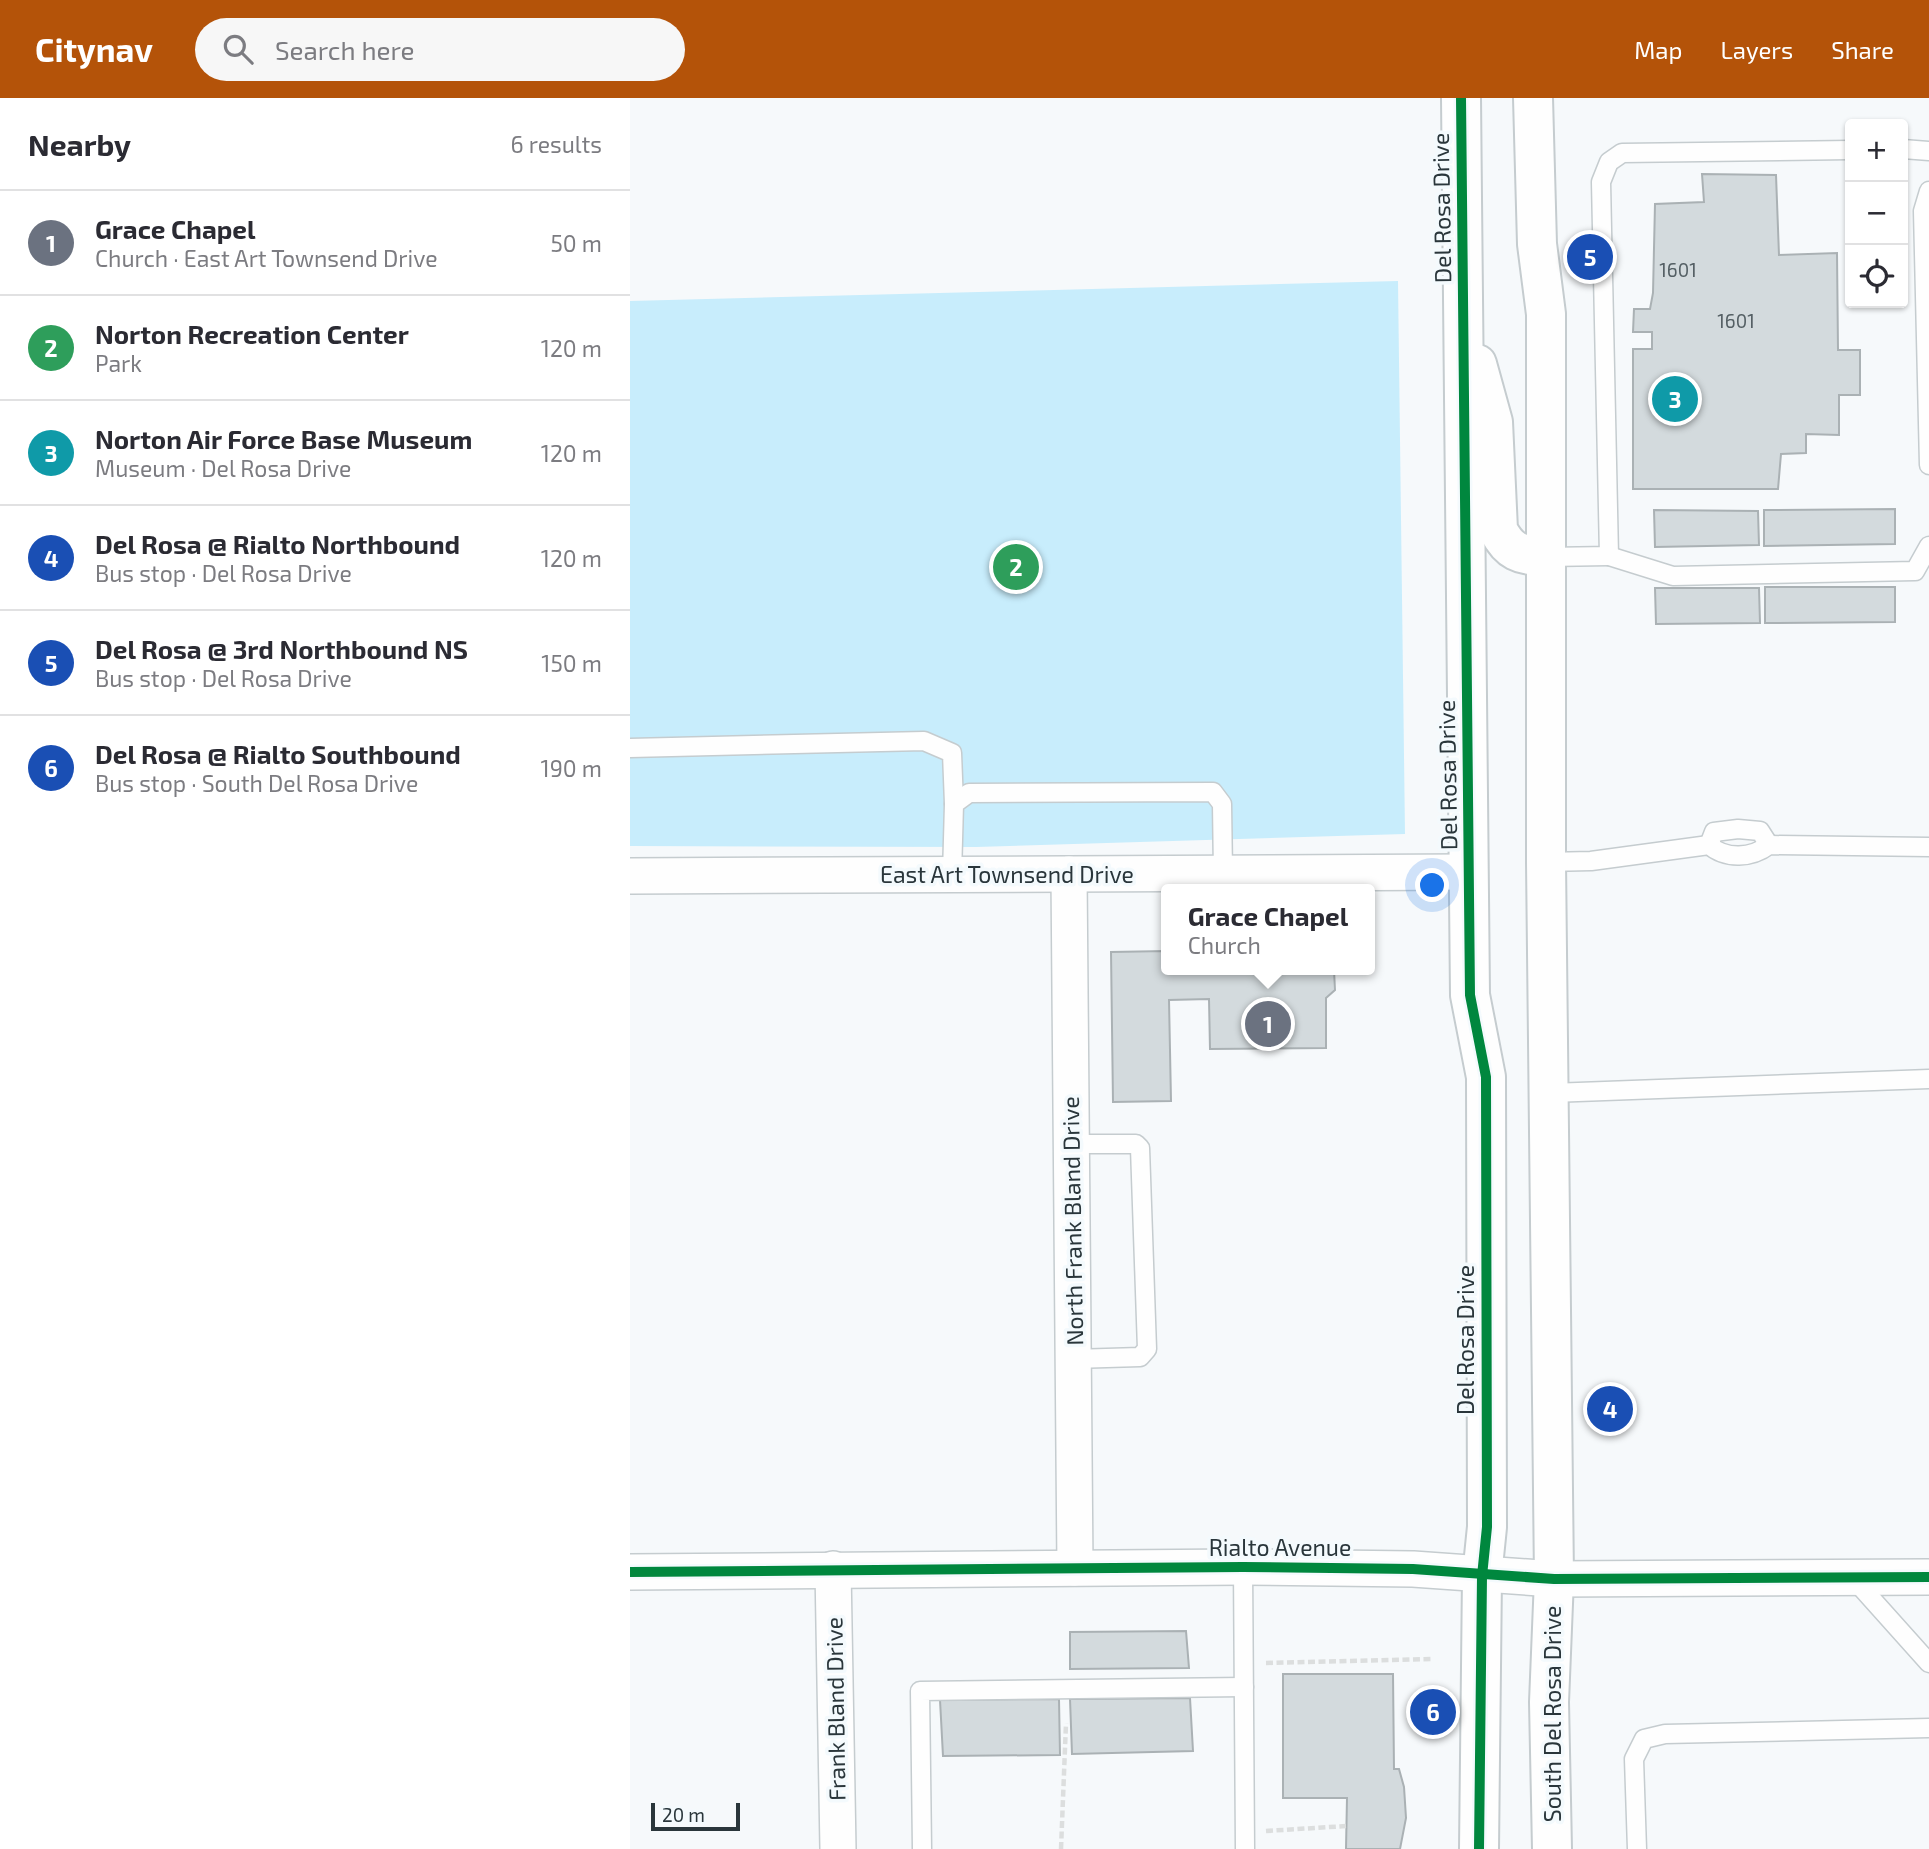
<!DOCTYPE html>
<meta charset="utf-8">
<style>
body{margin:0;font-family:"Exo 2",sans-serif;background:#f7f7f7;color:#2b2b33}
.controls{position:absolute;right:21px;top:21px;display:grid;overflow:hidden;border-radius:7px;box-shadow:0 2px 5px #0004}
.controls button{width:63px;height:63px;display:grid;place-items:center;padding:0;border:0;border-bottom:2px solid #e1e1e2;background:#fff;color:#2b2b33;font:35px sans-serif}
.scale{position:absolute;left:21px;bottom:18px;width:89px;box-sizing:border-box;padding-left:7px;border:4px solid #2a363b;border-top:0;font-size:19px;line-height:24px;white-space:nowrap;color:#2a363b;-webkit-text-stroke:5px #f4fafd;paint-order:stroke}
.you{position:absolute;left:803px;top:788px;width:24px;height:24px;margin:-18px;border:5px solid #fff;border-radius:50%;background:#1a73e8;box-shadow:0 0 0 10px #1a73e833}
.badge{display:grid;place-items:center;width:46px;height:46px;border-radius:50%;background:#b45309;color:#fff;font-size:23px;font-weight:700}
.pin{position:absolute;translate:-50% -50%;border:4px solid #fff;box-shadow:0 2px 7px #0006}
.popup{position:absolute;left:531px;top:786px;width:214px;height:91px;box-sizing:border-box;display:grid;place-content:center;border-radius:7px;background:#fff;filter:drop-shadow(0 2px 5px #0005);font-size:23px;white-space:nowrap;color:#7c7c81}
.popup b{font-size:26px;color:#2b2b33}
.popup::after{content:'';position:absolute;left:50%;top:100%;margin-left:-14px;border:14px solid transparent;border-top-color:#fff}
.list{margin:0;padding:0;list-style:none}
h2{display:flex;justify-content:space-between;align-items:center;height:91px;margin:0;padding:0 28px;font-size:30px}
h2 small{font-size:23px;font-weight:400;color:#7c7c81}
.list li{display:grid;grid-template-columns:46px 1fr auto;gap:21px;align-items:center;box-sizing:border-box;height:105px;padding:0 28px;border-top:2px solid #e1e1e2}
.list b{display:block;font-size:26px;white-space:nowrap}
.list p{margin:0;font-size:23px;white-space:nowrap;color:#7c7c81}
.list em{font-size:23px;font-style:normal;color:#7c7c81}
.icon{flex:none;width:38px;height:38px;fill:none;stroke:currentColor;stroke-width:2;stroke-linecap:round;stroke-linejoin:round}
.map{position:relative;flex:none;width:1299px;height:1751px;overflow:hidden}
header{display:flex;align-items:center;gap:42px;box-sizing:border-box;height:98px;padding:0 35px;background:#b45309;color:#fff}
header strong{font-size:33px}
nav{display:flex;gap:38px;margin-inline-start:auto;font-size:24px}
.search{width:490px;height:63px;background:#f7f7f7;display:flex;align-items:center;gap:18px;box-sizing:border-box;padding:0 24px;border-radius:38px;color:#7c7c81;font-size:26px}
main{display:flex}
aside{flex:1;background:#fff}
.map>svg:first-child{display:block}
.green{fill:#c8edfc}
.building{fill:#d3dadd;stroke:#aab1b4;stroke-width:2}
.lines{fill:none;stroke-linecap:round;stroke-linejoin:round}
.service-casing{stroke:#c5cccf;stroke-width:21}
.minor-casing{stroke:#c5cccf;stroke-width:38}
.tertiary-casing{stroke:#c5cccf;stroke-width:42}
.path{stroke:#dcdede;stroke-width:4.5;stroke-dasharray:7 3.5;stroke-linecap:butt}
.service{stroke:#fefefe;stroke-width:18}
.minor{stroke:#fefefe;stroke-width:35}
.tertiary{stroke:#fefefe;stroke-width:38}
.cycleway-casing{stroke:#f4fafd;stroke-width:15}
.cycleway{stroke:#00873e;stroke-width:10}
.labels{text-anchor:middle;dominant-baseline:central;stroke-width:7;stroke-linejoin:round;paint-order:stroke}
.number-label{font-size:19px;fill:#545f64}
.street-label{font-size:23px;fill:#2a363b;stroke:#f4fafd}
</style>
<header>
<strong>Citynav</strong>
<div class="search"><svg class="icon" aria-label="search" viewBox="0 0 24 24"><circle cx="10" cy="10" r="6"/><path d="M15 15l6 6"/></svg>Search here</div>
<nav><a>Map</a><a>Layers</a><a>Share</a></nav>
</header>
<main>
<aside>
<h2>Nearby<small>6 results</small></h2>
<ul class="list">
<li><span class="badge" style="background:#6b7280">1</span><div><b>Grace Chapel</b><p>Church · East Art Townsend Drive</p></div><em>50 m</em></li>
<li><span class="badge" style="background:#2e9e5b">2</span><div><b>Norton Recreation Center</b><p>Park</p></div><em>120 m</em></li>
<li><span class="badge" style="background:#0f9aa8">3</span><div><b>Norton Air Force Base Museum</b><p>Museum · Del Rosa Drive</p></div><em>120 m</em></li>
<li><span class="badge" style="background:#1a4fb4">4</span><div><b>Del Rosa @ Rialto Northbound</b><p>Bus stop · Del Rosa Drive</p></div><em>120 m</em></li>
<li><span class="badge" style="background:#1a4fb4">5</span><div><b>Del Rosa @ 3rd Northbound NS</b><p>Bus stop · Del Rosa Drive</p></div><em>150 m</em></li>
<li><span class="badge" style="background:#1a4fb4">6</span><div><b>Del Rosa @ Rialto Southbound</b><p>Bus stop · South Del Rosa Drive</p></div><em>190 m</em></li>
</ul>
</aside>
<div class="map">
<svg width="1299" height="1751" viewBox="0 0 1299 1751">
<rect width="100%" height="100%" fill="#f6f9fb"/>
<!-- green -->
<path class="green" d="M 768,183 L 775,736 L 346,749 L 0,748 L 0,203 Z"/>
<!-- building -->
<g class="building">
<path d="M 1072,76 L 1146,77 L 1149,157 L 1207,155 L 1208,252 L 1230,252 L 1230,297 L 1209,297 L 1209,337 L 1176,336 L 1176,355 L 1151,356 L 1148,391 L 1003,391 L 1003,251 L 1022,251 L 1022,234 L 1003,234 L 1004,211 L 1020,211 L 1023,195 L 1025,106 L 1074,104 Z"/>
<path d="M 1265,411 L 1265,446 L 1134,448 L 1134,412 Z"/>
<path d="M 1024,412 L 1128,413 L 1129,447 L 1025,449 Z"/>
<path d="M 1135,489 L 1265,489 L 1265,524 L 1135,525 Z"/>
<path d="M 1025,490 L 1129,490 L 1130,525 L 1026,526 Z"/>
<path d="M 536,853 L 536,872 L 704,872 L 705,892 L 696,900 L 696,950 L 580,951 L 579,901 L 539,902 L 541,1003 L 483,1004 L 481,854 Z"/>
<path d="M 556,1533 L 559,1570 L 440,1571 L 440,1534 Z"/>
<path d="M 653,1576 L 763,1576 L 764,1671 L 769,1671 L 774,1689 L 776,1720 L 770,1751 L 716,1751 L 717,1700 L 653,1700 Z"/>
<path d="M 560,1600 L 563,1653 L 442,1656 L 440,1601 Z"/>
<path d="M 429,1601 L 430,1657 L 313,1658 L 310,1602 Z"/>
</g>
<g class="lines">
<!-- service casing -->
<g class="service-casing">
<g id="service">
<path d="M 1273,51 L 1299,53"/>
<path d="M 1299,93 L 1293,113 L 1299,367"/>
<path d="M 979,458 L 1043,478 L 1285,473 L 1299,448"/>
<path d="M 917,459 L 979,458 L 971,84 L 979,64 L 992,55 L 1220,52"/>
<path d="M 0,650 L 294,643 L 322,655 L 324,706"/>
<path d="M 1079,747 L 1084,734 L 1108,731 L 1130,733 L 1139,747"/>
<path d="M 916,764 L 961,763 L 1079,747 C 1096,762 1122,760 1139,747 L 1299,749"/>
<path d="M 322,777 L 324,706 L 339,695 L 583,694 L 592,706 L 593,775"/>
<path d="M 921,995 L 1299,981"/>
<path d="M 441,1046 L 506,1046 L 510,1050 L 517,1251 L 510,1259 L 443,1261"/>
<path d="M 613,1469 L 615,1751"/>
<path d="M 1222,1479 L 1299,1565"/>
<path d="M 292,1751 L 290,1593 L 614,1589"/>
<path d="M 1007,1751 L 1004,1661 L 1014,1641 L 1035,1636 L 1299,1630"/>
</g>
</g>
<!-- minor casing -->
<g class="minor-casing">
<g id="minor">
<path d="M 439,776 L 445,1470"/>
<path d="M 0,778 L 839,774"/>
<path d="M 203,1471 L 208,1751"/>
<path d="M 0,1474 L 613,1469 L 783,1471 L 924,1481 L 1299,1479"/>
</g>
</g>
<!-- tertiary casing -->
<g class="tertiary-casing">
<g id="tertiary">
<path d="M 831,0 L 840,897 L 856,979 L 857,1429 L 852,1478 L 849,1751"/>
<path d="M 903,0 L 907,146 L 916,216 L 916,764 L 924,1481 L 919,1604 L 922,1751"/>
<path d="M 847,266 L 863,324 L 868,432 C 881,457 892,456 917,459"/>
</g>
</g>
<!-- path -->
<g class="path">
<path d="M 636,1565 L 803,1561"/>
<path d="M 636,1733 L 716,1728"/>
<path d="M 431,1751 L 436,1625"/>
</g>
<!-- service -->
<use href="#service" class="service"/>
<!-- minor -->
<use href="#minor" class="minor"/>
<!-- tertiary -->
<use href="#tertiary" class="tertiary"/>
<!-- cycleway casing -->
<g class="cycleway-casing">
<g id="cycleway">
<path d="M 831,0 L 840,897 L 856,979 L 857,1429 L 852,1478 L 849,1751"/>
<path d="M 0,1474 L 613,1469 L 783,1471 L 924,1481 L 1299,1479"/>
</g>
</g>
<!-- cycleway -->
<use href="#cycleway" class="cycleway"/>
</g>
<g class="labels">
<!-- number labels -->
<g class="number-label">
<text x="1048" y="171">1601</text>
<text x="1106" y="222">1601</text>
</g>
<!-- street labels -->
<g class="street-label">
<text transform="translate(811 110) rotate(-91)">Del Rosa Drive</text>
<text transform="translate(817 677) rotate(-91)">Del Rosa Drive</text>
<text x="377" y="776">East Art Townsend Drive</text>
<text transform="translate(442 1123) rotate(-91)">North Frank Bland Drive</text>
<text transform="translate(835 1242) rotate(-90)">Del Rosa Drive</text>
<text x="650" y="1449">Rialto Avenue</text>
<text transform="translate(205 1611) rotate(-91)">Frank Bland Drive</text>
<text transform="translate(922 1616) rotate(-90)">South Del Rosa Drive</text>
</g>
</g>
</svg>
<div class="controls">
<button>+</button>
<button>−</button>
<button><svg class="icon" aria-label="locate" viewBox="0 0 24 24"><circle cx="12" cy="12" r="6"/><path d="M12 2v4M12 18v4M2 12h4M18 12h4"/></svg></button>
</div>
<div class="scale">20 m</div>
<div class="you"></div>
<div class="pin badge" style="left:638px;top:926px;background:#6b7280">1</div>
<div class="popup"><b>Grace Chapel</b>Church</div>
<div class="pin badge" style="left:386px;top:469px;background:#2e9e5b">2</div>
<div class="pin badge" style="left:1045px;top:301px;background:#0f9aa8">3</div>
<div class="pin badge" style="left:980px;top:1311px;background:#1a4fb4">4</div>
<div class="pin badge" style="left:960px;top:159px;background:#1a4fb4">5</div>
<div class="pin badge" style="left:803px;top:1614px;background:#1a4fb4">6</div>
</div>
</main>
